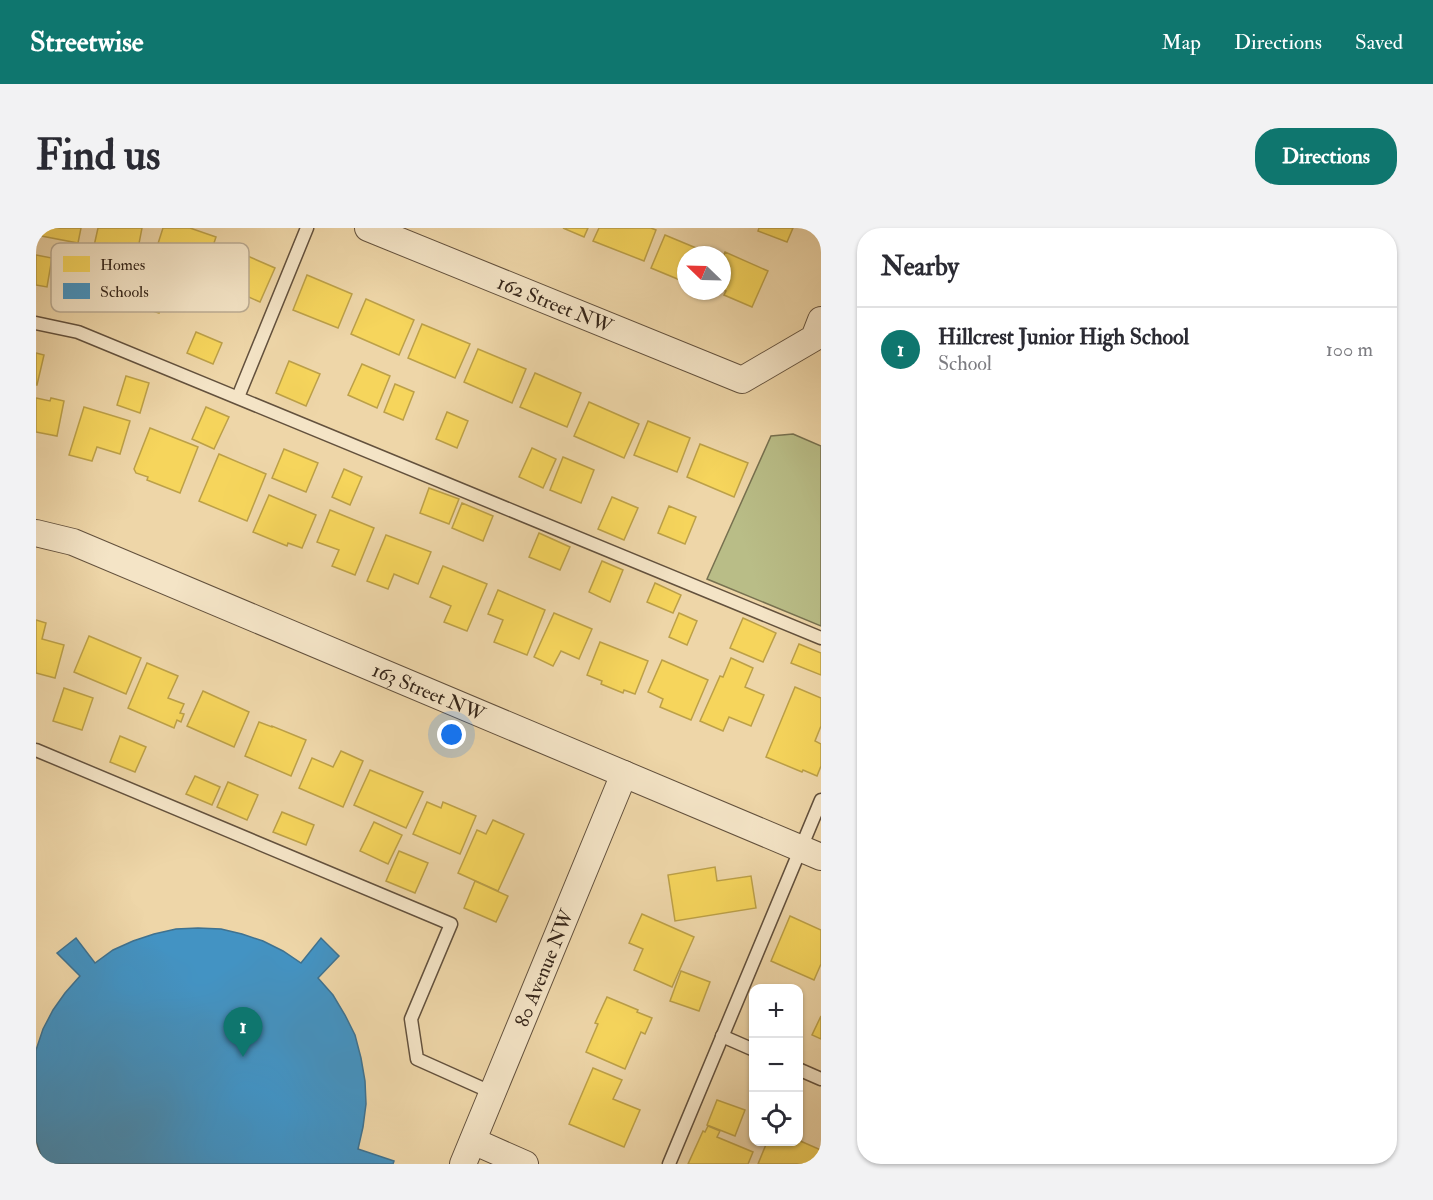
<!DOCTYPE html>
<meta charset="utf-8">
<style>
body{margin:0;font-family:"IM FELL Double Pica",serif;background:#f2f2f3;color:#2b2b33}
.controls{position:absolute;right:18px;bottom:18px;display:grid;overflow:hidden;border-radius:12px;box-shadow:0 2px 4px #0004}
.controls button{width:54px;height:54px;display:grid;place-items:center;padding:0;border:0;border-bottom:2px solid #e1e1e2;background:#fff;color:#2b2b33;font:30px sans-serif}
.compass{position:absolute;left:641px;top:18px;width:54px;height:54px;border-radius:50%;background:#fff;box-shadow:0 2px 4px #0004;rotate:293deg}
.you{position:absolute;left:416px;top:507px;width:21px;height:21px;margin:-15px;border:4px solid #fff;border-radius:50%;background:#1a73e8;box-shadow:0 0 0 9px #1a73e833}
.badge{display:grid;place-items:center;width:39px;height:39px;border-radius:50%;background:#0f766e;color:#fff;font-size:20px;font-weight:700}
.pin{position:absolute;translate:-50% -50px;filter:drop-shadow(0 2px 3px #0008)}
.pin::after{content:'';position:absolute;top:32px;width:21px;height:18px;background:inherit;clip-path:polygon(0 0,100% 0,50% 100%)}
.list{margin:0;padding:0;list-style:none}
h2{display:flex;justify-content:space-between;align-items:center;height:78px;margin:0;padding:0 24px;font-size:26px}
h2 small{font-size:20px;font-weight:400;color:#7c7c81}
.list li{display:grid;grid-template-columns:39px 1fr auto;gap:18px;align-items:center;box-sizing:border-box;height:84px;padding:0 24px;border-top:2px solid #e1e1e2}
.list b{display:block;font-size:22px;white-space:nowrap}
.list p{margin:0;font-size:20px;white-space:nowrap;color:#7c7c81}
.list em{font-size:20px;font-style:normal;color:#7c7c81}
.icon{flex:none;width:33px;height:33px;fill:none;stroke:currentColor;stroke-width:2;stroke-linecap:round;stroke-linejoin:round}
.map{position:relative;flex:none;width:785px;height:936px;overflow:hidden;border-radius:24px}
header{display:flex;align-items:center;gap:36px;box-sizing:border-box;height:84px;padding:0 30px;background:#0f766e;color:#fff}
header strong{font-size:28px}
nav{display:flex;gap:33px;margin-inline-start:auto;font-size:21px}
.intro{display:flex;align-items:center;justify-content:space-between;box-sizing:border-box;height:144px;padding:0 36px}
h1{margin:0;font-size:42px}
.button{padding:15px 27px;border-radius:24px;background:#0f766e;color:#fff;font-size:21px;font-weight:700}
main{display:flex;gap:36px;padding:0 36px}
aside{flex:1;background:#fff;border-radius:24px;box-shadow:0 2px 4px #0004}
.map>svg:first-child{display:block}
.green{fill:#b9bd87;stroke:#777150;stroke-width:1.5}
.homes{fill:#f6d55c;stroke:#bca048;stroke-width:1.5}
.schools{fill:#4393c3;stroke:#3f7290;stroke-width:1.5}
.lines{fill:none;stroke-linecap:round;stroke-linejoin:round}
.lane-casing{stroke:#63513d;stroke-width:15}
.street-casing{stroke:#63513d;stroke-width:28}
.lane{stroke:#f4e4c6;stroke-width:12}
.street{stroke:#f4e4c6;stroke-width:26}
.labels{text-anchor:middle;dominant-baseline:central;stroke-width:6;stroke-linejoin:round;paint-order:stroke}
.street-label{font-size:20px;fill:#352519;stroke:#f4e4c6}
.key{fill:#f4e4c6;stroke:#bbab92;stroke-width:1.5}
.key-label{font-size:16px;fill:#352519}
</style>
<header>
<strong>Streetwise</strong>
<nav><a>Map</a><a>Directions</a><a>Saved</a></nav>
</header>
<div class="intro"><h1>Find us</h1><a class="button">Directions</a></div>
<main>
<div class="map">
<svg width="785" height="936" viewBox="0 0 785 936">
<rect width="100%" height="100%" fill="#eed6a8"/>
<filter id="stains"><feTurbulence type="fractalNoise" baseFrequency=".00333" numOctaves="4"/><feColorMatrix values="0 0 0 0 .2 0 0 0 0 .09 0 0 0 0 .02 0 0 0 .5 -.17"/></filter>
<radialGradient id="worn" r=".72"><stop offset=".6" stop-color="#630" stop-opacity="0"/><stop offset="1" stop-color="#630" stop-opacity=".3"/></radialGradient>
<!-- green -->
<path class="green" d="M 757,206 L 785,218 L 785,398 L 671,351 L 735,208 Z"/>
<!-- homes -->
<g class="homes">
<path d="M 0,0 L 45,0 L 42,15 L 0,7 Z"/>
<path d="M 62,0 L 106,0 L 101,26 L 58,18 Z"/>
<path d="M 127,0 L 154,0 L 180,9 L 168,45 L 118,28 Z"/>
<path d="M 527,0 L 552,0 L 548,9 Z"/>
<path d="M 563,0 L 615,0 L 620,2 L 608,33 L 557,13 Z"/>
<path d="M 723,0 L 757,0 L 751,14 L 722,3 Z"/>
<path d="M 629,7 L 677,27 L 650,27 L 650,53 L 645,51 L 644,52 L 615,40 Z"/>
<path d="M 191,19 L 239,40 L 224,74 L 206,66 L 202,76 L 174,64 L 178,55 L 175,54 Z"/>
<path d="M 689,24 L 732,43 L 716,79 L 688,67 L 690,63 L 686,62 L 686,32 Z"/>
<path d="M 0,27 L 16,30 L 11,59 L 0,57 Z"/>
<path d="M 105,46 L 133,56 L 123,85 L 95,76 Z"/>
<path d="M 271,47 L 316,66 L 302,100 L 257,82 Z"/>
<path d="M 330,71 L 378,92 L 363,127 L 315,106 Z"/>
<path d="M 386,96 L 434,116 L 419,150 L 372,130 Z"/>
<path d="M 160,104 L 186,115 L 177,136 L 151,125 Z"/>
<path d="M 442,121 L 490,141 L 476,175 L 428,154 Z"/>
<path d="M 0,125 L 8,127 L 1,157 L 0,157 Z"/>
<path d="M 253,133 L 284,146 L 270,178 L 240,165 Z"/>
<path d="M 326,136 L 354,148 L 341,180 L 312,167 Z"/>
<path d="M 499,145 L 545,165 L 531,199 L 484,179 Z"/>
<path d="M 90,148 L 113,155 L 104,185 L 81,177 Z"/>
<path d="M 359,156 L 378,164 L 367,192 L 348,184 Z"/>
<path d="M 0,170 L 14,173 L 15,170 L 28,173 L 21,208 L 0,204 Z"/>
<path d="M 553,174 L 603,196 L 588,230 L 538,208 Z"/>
<path d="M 48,179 L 94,193 L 84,226 L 61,219 L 56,233 L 33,227 Z"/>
<path d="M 170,179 L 193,189 L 178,221 L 156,211 Z"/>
<path d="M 411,184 L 432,193 L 421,220 L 400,211 Z"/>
<path d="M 612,193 L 654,210 L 641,244 L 598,227 Z"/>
<path d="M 114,200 L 162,219 L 144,265 L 111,252 L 112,249 L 100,245 L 98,241 Z"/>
<path d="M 664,216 L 712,235 L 698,269 L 651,249 Z"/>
<path d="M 496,220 L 520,231 L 507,260 L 483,249 Z"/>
<path d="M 248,221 L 282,235 L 270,264 L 236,250 Z"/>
<path d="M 183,226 L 230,246 L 211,293 L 163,273 Z"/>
<path d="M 527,229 L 558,242 L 545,275 L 514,262 Z"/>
<path d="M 308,241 L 326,249 L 314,277 L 296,269 Z"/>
<path d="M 393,260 L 423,271 L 413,296 L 384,285 Z"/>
<path d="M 233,267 L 280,287 L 266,320 L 252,315 L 251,318 L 217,304 Z"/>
<path d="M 576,269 L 602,280 L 588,312 L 562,301 Z"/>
<path d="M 426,275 L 457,288 L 447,313 L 416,300 Z"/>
<path d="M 633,278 L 660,289 L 649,316 L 622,305 Z"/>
<path d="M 294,282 L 338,300 L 319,347 L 296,338 L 303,322 L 281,314 Z"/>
<path d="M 503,305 L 534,319 L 524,342 L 493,329 Z"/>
<path d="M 350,307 L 395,324 L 382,356 L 358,346 L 352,361 L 331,353 Z"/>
<path d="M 566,333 L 587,342 L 574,374 L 553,364 Z"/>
<path d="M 407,338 L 451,356 L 431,403 L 408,394 L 415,378 L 394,369 Z"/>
<path d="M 619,355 L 645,367 L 637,385 L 611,374 Z"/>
<path d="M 462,362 L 509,382 L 491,427 L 458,414 L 467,392 L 452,386 Z"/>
<path d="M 518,385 L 556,401 L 543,431 L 525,423 L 517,438 L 498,429 Z"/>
<path d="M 643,385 L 661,393 L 651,417 L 633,409 Z"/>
<path d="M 707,390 L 740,405 L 727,434 L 694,420 Z"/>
<path d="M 0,392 L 10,395 L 6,411 L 28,417 L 19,450 L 0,445 Z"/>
<path d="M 53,408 L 105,430 L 90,466 L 38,444 Z"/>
<path d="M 564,414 L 612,433 L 599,466 L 588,462 L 587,465 L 565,456 L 566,453 L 551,447 Z"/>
<path d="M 763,416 L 785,425 L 785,447 L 755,435 Z"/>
<path d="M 695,430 L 717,440 L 709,459 L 728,467 L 715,498 L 693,489 L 687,503 L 664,493 L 684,448 L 687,449 Z"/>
<path d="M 626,432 L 672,452 L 655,492 L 624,479 L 627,471 L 612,464 Z"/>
<path d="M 111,435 L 142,448 L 132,470 L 148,476 L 144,485 L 148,486 L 145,494 L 141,492 L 138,500 L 92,480 Z"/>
<path d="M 759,459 L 785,470 L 785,498 L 779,513 L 785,516 L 785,538 L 781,548 L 767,542 L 766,544 L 730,529 Z"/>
<path d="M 28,460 L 57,470 L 46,502 L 17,493 Z"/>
<path d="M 167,463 L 213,484 L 198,519 L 151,498 Z"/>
<path d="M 223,494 L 236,499 L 236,498 L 270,512 L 255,548 L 209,528 Z"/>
<path d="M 84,508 L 110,519 L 99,544 L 74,534 Z"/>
<path d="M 305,523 L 327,533 L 307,579 L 263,560 L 276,530 L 297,539 Z"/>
<path d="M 334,542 L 387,564 L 370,600 L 318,577 Z"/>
<path d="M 159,548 L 184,559 L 176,577 L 150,566 Z"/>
<path d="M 192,554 L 222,567 L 211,592 L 181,579 Z"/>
<path d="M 391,574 L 405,580 L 407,574 L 440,588 L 424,626 L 377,606 Z"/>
<path d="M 246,584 L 278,597 L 270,617 L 237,604 Z"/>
<path d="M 457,592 L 488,606 L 462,663 L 422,645 L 441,602 L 450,606 Z"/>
<path d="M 338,594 L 366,607 L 352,636 L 324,623 Z"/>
<path d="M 363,623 L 392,635 L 379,665 L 350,653 Z"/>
<path d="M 679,639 L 681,653 L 715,648 L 720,680 L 639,693 L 632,647 Z"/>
<path d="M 439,653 L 472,668 L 460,694 L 428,680 Z"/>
<path d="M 606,686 L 658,709 L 636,759 L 598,742 L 607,721 L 593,715 Z"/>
<path d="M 754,688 L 785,702 L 785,736 L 778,752 L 735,733 Z"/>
<path d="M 645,743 L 674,754 L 663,783 L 634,773 Z"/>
<path d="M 571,769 L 602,782 L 601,784 L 616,790 L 609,806 L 605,804 L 589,841 L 550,824 L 562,796 L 559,795 Z"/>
<path d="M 785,788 L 785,811 L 776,807 Z"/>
<path d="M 557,840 L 586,852 L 577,871 L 604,882 L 588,919 L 533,896 Z"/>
<path d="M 681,872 L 709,882 L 699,908 L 671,897 Z"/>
<path d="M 672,898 L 684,903 L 681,909 L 717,924 L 712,936 L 652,936 L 667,903 L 669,904 Z"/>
<path d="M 762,912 L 785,922 L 780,936 L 722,936 L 731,914 L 762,914 Z"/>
</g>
<!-- schools -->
<path class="schools" d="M 162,700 L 185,701 L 206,706 L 227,713 L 247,723 L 265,735 L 285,710 L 303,728 L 282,750 L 297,767 L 309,787 L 319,807 L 325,830 L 329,853 L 330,876 L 327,899 L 322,921 L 358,933 L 357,936 L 8,936 L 0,913 L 0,822 L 7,801 L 17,782 L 29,765 L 44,748 L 21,725 L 40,710 L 59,735 L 77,722 L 97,713 L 118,706 L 140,701 Z"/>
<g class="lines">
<!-- lane casing -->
<g class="lane-casing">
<g id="lane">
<path d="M 0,95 L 42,104 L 785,410"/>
<path d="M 202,169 L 271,0"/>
<path d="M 0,522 L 415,696 L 375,791 L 381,831 L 457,865"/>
<path d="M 686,808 L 718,822"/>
<path d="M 762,841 L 785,851"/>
<path d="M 633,936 L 785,572"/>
</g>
</g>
<!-- street casing -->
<g class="street-casing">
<g id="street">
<path id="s1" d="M 332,0 L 706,152 L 778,110 L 785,92"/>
<path id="s2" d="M 0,305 L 37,314 L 785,629"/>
<path d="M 437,913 L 489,936"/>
<path id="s3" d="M 427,936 L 588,546"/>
</g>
</g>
<!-- lane -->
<use href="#lane" class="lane"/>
<!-- street -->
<use href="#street" class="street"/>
</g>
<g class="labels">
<!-- street labels -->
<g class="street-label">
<text stroke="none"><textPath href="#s1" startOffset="202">162 Street NW</textPath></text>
<text stroke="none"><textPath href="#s2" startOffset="424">163 Street NW</textPath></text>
<text stroke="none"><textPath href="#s3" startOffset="212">80 Avenue NW</textPath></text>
</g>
</g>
<!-- legend -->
<rect x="15" y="15" width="198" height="69" rx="9" class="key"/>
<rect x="27" y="28" width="27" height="16" fill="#f6d55c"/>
<rect x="27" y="55" width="27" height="16" fill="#4393c3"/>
<g class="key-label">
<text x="64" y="42">Homes</text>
<text x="64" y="69">Schools</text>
</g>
<rect width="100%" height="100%" filter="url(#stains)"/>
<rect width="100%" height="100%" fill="url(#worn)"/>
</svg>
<div class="controls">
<button>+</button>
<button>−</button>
<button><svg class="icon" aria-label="locate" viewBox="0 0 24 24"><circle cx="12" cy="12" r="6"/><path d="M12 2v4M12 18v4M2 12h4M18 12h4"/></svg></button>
</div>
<svg class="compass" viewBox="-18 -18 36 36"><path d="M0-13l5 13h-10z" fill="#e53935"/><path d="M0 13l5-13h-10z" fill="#7c7c81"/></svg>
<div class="you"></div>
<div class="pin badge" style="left:207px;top:829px">1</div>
</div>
<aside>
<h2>Nearby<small></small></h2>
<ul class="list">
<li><span class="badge">1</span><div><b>Hillcrest Junior High School</b><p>School</p></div><em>100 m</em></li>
</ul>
</aside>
</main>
